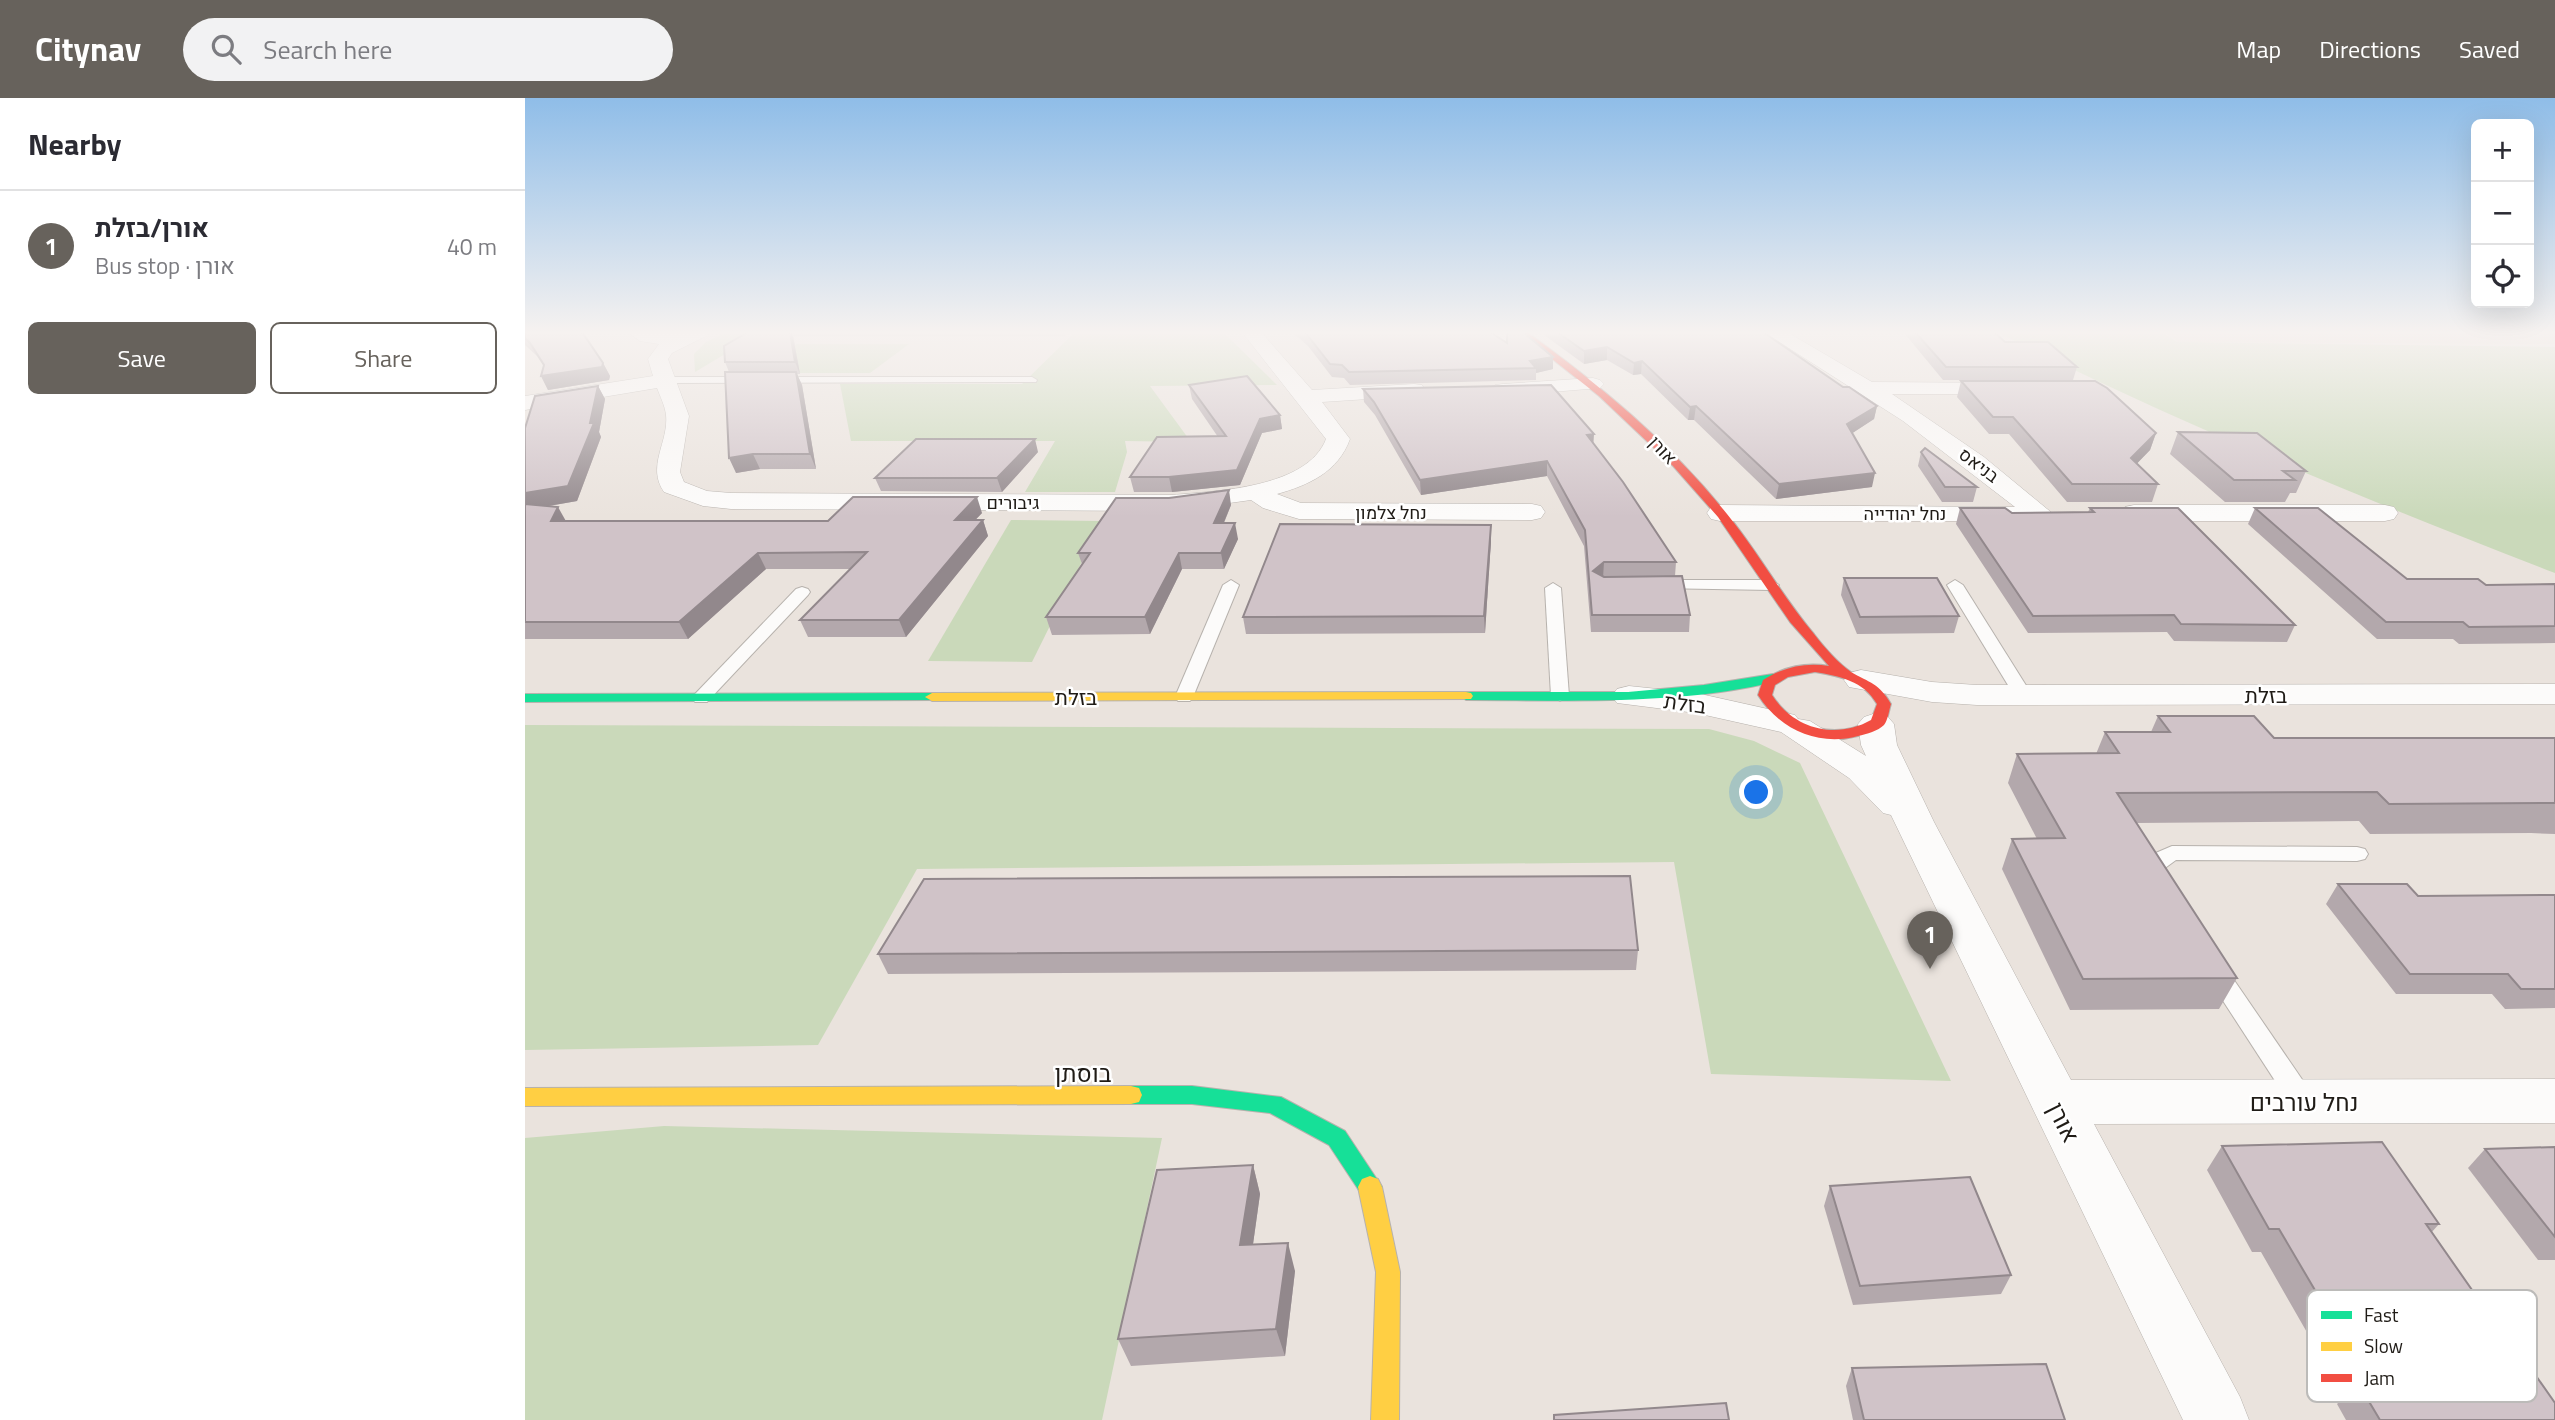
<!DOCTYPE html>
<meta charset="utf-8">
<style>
body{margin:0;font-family:"Titillium Web",Heebo,sans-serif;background:#f2f2f3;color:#2b2b33}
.controls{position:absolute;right:21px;top:21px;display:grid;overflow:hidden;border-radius:10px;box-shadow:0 7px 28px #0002}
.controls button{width:63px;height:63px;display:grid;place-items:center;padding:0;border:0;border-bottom:2px solid #e1e1e2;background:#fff;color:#2b2b33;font:35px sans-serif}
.you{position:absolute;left:1232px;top:695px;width:24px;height:24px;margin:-18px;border:5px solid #fff;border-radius:50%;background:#1a73e8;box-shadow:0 0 0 10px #1a73e833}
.badge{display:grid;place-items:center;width:46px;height:46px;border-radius:50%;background:#67625c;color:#fff;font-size:23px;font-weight:700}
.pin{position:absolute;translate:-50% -58px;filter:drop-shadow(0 2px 4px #0008)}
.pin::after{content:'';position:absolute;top:37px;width:24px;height:21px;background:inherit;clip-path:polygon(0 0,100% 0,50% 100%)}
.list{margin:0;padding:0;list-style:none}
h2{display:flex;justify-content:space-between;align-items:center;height:91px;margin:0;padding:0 28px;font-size:30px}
h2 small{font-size:23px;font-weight:400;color:#7c7c81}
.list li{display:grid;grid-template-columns:46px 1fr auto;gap:21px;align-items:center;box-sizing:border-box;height:112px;padding:0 28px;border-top:2px solid #e1e1e2}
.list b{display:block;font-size:26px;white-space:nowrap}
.list p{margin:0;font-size:23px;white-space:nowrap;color:#7c7c81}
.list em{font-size:23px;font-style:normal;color:#7c7c81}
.actions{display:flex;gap:14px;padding:21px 28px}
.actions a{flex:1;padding:16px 0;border:2px solid #67625c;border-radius:10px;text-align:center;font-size:24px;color:#67625c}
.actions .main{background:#67625c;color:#fff}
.icon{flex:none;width:38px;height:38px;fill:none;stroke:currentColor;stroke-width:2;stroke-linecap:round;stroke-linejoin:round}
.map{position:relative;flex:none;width:2030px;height:1322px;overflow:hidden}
header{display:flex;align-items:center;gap:42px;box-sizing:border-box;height:98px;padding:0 35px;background:#67625c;color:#fff}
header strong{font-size:33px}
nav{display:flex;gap:38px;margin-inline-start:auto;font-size:24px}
.search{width:490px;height:63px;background:#f2f2f3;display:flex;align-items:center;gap:18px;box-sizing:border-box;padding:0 24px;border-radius:38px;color:#7c7c81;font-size:26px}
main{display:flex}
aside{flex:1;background:#fff}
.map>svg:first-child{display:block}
.built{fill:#e3d6cb}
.green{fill:#cad9ba}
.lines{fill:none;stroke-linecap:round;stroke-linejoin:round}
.lane-casing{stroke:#b7b2ad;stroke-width:2}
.street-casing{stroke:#b7b2ad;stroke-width:1}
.fast-casing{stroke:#b7b2ad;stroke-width:2}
.slow-casing{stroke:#b7b2ad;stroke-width:2}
.jam-casing{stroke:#b7b2ad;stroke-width:2}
.lane{fill:#fcfbfa;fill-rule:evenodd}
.street{fill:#fcfbfa;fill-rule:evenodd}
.fast{fill:#16e098;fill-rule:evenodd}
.slow{fill:#ffcf43;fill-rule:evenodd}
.jam{fill:#f24e42;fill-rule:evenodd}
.wall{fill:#b3a8ac}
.shaded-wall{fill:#92888c}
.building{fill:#d0c3c8;stroke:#92888c;stroke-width:2}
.labels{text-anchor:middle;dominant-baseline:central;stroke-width:5;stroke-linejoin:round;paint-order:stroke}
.far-street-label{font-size:18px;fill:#201c17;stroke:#fff}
.street-label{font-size:21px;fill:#201c17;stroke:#fff}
.near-street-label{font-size:24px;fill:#201c17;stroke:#fff}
.key{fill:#fff;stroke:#bcbbb9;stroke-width:2}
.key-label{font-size:19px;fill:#201c17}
</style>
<header>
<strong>Citynav</strong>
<div class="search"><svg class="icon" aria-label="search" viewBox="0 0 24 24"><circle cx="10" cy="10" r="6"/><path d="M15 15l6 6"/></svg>Search here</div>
<nav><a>Map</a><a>Directions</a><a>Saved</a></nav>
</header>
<main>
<aside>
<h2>Nearby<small></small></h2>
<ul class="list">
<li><span class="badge">1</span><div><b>אורן/בזלת</b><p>Bus stop · אורן</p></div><em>40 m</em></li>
</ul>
<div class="actions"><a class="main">Save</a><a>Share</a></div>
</aside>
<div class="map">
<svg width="2030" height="1322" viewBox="0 0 2030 1322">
<rect width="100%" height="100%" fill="#eae3dd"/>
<!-- built -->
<path class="built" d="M 1640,234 L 2030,234 L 2030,246 L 1653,244 Z"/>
<!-- green -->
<g class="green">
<path d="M 202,234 L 237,234 L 170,274 L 169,256 L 181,244 Z"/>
<path d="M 550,234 L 698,234 L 752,287 L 625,288 L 666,344 L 600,343 L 602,354 L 590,394 L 500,394 L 530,343 L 326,343 L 315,286 L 497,286 Z"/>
<path d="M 1472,234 L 1637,234 L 1652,244 L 2030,249 L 2030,475 C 1841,402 1653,325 1472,234 Z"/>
<path d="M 272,246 L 384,246 L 345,275 L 230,275 Z"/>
<path d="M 486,422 L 577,423 L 507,564 L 403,563 Z"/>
<path d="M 0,627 L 1184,631 L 1229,643 L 1275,665 L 1426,983 L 1186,976 L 1149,764 L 392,771 L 293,947 L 0,952 Z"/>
<path d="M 139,1028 L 637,1040 L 577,1322 L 0,1322 L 0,1040 Z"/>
</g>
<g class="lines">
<!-- lane casing -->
<g class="lane-casing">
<g id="lane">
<path d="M 507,279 L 512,282 L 511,284 L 141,285 L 136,282 L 141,279 Z"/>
<path d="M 706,482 L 714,487 L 668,599 L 665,603 L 653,603 L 650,599 L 698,487 Z"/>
<path d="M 1135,482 L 1246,482 L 1254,487 L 1246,492 L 1130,490 L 1127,487 Z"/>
<path d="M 1430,482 L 1438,487 L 1507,597 L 1504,601 L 1492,601 L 1489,597 L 1422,487 Z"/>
<path d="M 1028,485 L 1036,490 L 1044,598 L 1035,603 L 1026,598 L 1020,490 Z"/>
<path d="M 277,489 L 283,491 L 285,494 L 283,497 L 182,604 L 170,604 L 167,600 L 170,596 L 271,491 Z"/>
<path d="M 1647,748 L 1832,749 L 1840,751 L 1843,756 L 1840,761 L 1832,763 L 1651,762 L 1640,770 L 1642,783 L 1639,788 L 1631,791 L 1623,788 L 1618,770 L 1626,757 Z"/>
<path d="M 1690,863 L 1698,866 L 1785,993 L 1789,1001 L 1785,1009 L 1776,1012 L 1767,1009 L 1678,872 L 1682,866 Z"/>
</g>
</g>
<!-- street casing -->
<g class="street-casing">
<g id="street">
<path d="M 103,234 L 154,236 L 183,234 L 181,238 L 147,255 L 143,261 L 164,318 L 155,374 L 159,384 L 182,393 L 206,395 L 647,397 C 692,393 782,390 801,341 L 717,234 L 736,234 L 787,292 L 889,286 L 897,287 L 900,292 L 897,297 L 889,298 L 797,304 L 825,341 C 813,374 784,387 752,396 L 776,405 L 1007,406 L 1016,408 L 1020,414 L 1016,420 L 1007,422 L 774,421 L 738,410 L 726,402 L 647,413 L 206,411 L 178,408 L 139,394 C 121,368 144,344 141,317 C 140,308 135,298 132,290 L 0,312 L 0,298 L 128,278 L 123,261 L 134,246 L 115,243 Z"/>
<path d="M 1239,234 L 1262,234 L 1347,284 L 1491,285 L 1494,290 L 1491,295 L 1483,296 L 1367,296 L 1459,359 L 1527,415 L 1523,421 C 1511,424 1506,421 1496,414 L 1493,421 L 1484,423 L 1195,423 L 1186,421 L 1182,415 L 1186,409 L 1195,407 L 1490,409 L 1378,323 Z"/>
<path d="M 1068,280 L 1075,282 L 1079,286 L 1075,290 L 978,298 L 970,297 L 967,292 L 970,287 L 978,286 Z"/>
<path d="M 1609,407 L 1860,407 L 1869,409 L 1873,415 L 1869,421 L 1860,423 L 1609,423 L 1600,421 L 1596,415 L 1600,409 Z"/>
<path d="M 1336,572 L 1407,584 L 1452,587 L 2030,586 L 2030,606 L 1452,607 L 1407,604 L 1324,589 L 1319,582 L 1324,575 Z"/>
<path d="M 1104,588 L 1171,595 L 1270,617 L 1273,621 L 1285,623 L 1341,658 L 1336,647 L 1333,626 L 1339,619 L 1351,615 L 1363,619 L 1369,626 L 1372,647 L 1409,724 L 1546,982 L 2030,981 L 2030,1025 L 1569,1026 L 1715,1299 L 1724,1322 L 1658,1322 L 1366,717 L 1358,715 L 1324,680 L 1256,634 L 1171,615 L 1092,605 L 1087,598 L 1092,591 Z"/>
</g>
</g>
<!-- fast casing -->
<g class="fast-casing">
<g id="fast">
<path d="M 1248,576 L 1253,577 L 1255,580 L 1253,583 C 1152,608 1045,602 941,602 L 934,598 L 941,594 L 1103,594 L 1179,587 Z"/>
<path d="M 407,595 L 414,599 L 412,602 L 0,604 L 0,596 Z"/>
<path d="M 606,988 L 667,988 L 756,999 L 820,1033 L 857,1089 L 853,1097 L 845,1100 L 837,1097 L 804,1047 L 745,1015 L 667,1006 L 606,1006 L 598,1004 L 595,997 L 598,990 Z"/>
</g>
</g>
<!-- slow casing -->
<g class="slow-casing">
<g id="slow">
<path d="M 941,594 L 946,595 L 948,598 L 946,601 L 407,603 L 400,599 L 407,595 Z"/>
<path d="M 606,988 L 614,990 L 617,997 L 614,1004 L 606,1006 L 0,1008 L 0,990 Z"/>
<path d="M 845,1078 L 853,1081 L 857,1089 L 875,1174 L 874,1322 L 846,1322 L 851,1174 L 833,1089 L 837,1081 Z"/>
</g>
</g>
<!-- jam casing -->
<g class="jam-casing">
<path id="jam" d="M 993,234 L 1002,234 C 1075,287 1145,345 1202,416 C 1233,454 1257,498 1289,536 C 1299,549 1313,565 1326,574 C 1345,585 1354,585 1366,606 C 1364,612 1363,622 1359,627 C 1353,633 1342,636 1333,638 C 1293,649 1254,631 1233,597 L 1238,582 C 1258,569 1281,564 1304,568 L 1265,524 L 1193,419 L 1148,368 L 1074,298 ZM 1290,574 C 1314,578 1339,583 1352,606 L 1346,622 C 1311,642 1269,631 1247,597 L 1250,587 L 1263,579 Z"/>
</g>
<!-- lane -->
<use href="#lane" class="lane"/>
<!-- street -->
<use href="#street" class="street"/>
<!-- fast -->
<use href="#fast" class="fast"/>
<!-- slow -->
<use href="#slow" class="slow"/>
<!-- jam -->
<use href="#jam" class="jam"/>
</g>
<!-- wall -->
<g class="wall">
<path d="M 0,234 L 78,265 L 85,278 L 84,282 L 23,292 L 16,278 L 19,268 L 12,258 L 0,247 Z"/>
<path d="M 223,234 L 544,234 L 539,238 L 268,238 L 275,276 L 272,276 L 277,287 L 291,371 L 235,371 L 211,375 L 204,274 L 200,264 Z"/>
<path d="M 767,234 L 965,234 L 982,245 L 1028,271 L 1011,275 L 1011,282 L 825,287 L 819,280 L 807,279 L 783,248 Z"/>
<path d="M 1015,234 L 1238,234 L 1318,289 L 1352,308 L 1349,321 L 1327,335 L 1347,389 L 1251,401 L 1169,322 L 1163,322 L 1116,276 L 1108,277 L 1082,262 L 1059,266 Z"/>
<path d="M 1267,234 L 1469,234 L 1480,244 L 1552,269 L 1548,282 L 1418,282 L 1380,236 L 1271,236 Z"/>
<path d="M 1436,283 L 1631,335 L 1625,352 L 1612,365 L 1633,386 L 1627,404 L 1542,404 L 1484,336 L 1464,336 L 1432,299 Z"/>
<path d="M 664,287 L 755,317 L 757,331 L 737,335 L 715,387 L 647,394 L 609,394 L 605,379 L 693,339 L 667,301 Z"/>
<path d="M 73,288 L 80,301 L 74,334 L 76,339 L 52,403 L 24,408 L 41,423 L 303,423 L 457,415 L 450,422 L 458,422 L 463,438 L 381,539 L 283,539 L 275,522 L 326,471 L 241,471 L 163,541 L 0,541 L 0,330 Z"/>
<path d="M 838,291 L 1068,345 L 1151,464 L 1150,478 L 1165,517 L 1164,534 L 1066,534 L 1059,448 L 1022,378 L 896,397 L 850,317 L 839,304 Z"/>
<path d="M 1653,334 L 1781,373 L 1771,395 L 1765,395 L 1760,404 L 1700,404 L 1645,356 Z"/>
<path d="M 513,354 L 477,394 L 356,393 L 350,380 Z"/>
<path d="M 1396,354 L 1452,389 L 1448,404 L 1417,404 L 1393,368 Z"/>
<path d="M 706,407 L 699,425 L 713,441 L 699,471 L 657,471 L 625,536 L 527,537 L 521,519 L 557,466 L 553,455 Z"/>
<path d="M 1435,410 L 1487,415 L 1563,414 L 1565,410 L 1770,527 L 1762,544 L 1649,543 L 1642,534 L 1503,535 L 1431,426 Z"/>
<path d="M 1730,410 L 1882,481 L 1961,487 L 2030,486 L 2030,545 L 1934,546 L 1928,541 L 1852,541 L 1723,426 Z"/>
<path d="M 966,443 L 960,535 L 721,536 L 718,519 Z"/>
<path d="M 1319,480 L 1434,518 L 1429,535 L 1332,536 L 1316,497 Z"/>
<path d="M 1633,618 L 1749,640 L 2030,640 L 2030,736 L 2006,735 L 1845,736 L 1834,723 L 1611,725 L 1712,880 L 1694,911 L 1545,912 L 1477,771 L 1487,741 L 1512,741 L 1483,685 L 1492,656 L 1571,656 L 1580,634 L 1626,634 Z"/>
<path d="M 1813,786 L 1893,798 L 2030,797 L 2030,910 L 1980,911 L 1967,896 L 1871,896 L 1801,806 Z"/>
<path d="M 1113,852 L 1111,872 L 363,876 L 353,856 Z"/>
<path d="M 1697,1048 L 1914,1126 L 1906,1135 L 2030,1322 L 1821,1322 L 1812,1306 L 1819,1299 L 1736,1154 L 1727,1154 L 1682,1072 Z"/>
<path d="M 2030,1049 L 2030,1162 L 2013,1162 L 1943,1070 L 1960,1051 Z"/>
<path d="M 728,1067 L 735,1096 L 728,1146 L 770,1173 L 760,1258 L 606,1268 L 593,1241 Z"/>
<path d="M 1305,1088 L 1486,1177 L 1476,1196 L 1328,1207 L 1299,1108 Z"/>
<path d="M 1327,1270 L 1540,1322 L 1328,1322 L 1321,1288 Z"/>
</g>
<!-- shaded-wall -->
<g class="shaded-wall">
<path d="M 265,234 L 267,234 L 268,238 L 275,276 L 270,264 Z"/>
<path d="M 1082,249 L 1082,262 L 1059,266 L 1059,253 Z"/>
<path d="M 1028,259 L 1028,271 L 1011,275 L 1011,270 L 1005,263 Z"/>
<path d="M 1117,263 L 1116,276 L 1108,277 L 1109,265 Z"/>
<path d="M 78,265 L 85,278 L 84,282 L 23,292 L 16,278 Z"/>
<path d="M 271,274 L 277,287 L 291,371 L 285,356 Z"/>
<path d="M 73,288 L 80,301 L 74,334 L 76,339 L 52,403 L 0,412 L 0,395 L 65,325 Z"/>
<path d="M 1171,308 L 1169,322 L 1163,322 L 1165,309 Z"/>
<path d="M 1352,308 L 1349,321 L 1320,340 L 1322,326 Z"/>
<path d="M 755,317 L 757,331 L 737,335 L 715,387 L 647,394 L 644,379 L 735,321 Z"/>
<path d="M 1631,335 L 1625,352 L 1601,377 L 1606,360 Z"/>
<path d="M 1069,336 L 1068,351 L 1062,337 Z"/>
<path d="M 510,341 L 513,354 L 477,394 L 472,380 Z"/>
<path d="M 228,356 L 235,371 L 211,375 L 204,360 Z"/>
<path d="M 1022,363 L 1022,378 L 896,397 L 895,382 Z"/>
<path d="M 1350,375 L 1347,389 L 1251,401 L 1254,386 Z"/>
<path d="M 704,392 L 706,407 L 692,441 L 689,425 Z"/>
<path d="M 452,399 L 457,415 L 435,438 L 430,422 Z"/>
<path d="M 33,409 L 42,425 L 26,423 Z"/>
<path d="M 458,422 L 463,438 L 381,539 L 374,522 Z"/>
<path d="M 710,425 L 713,441 L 699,471 L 696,455 Z"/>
<path d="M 966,427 L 966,443 L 960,535 L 959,518 Z"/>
<path d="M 233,455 L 241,471 L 163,541 L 154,524 Z"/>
<path d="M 654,455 L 657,471 L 625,536 L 620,519 Z"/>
<path d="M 1079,464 L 1078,480 L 1068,473 Z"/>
<path d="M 728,1067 L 735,1096 L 724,1175 L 715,1147 Z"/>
<path d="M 763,1145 L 770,1173 L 760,1258 L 751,1231 Z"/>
</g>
<!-- building -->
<g class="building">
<path d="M 0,234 L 56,234 L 59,237 L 78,265 L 77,269 L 16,278 L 19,267 L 5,245 L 0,240 Z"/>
<path d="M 223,234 L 265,234 L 270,264 L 200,264 L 199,248 Z"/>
<path d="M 780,234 L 965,234 L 982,245 L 982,234 L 998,234 L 1028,259 L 1005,263 L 1011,270 L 824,274 L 817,267 L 805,266 Z"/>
<path d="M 1032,234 L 1238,234 L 1318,289 L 1324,289 L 1352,308 L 1322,326 L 1350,375 L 1254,386 L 1171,308 L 1165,309 L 1117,263 L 1109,265 L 1082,249 L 1059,253 Z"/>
<path d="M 1390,234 L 1469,234 L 1480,244 L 1523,244 L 1552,269 L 1421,269 Z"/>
<path d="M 200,274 L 271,274 L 285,356 L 228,356 L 204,360 Z"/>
<path d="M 722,278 L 755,317 L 735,321 L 712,372 L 644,379 L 605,379 L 632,339 L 701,338 L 664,287 Z"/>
<path d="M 1436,283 L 1570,283 L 1582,290 L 1631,335 L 1606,360 L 1633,386 L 1547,386 L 1488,319 L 1468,319 Z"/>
<path d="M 1026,287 L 1069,336 L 1062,337 L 1098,384 L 1151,464 L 1079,464 L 1068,473 L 1079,479 L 1157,478 L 1165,517 L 1067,517 L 1060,432 L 1022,363 L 895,382 L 849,304 L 838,291 Z"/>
<path d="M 73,288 L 65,325 L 69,325 L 43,388 L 0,395 L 0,330 L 10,298 Z"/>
<path d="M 1653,334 L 1732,335 L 1781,373 L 1758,373 L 1770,382 L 1709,382 Z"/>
<path d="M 391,341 L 510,341 L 472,380 L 350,380 Z"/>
<path d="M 1400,350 L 1452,389 L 1420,389 L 1396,354 Z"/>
<path d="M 704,392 L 689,425 L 710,425 L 696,455 L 654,455 L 620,519 L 521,519 L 565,455 L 553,455 L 591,400 L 644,400 Z"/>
<path d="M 328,399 L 452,399 L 430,422 L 458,422 L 374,522 L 275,522 L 342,454 L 233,455 L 154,524 L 0,524 L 0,406 L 33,409 L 26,423 L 303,423 Z"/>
<path d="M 1435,410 L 1480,410 L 1487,415 L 1569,414 L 1565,410 L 1653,410 L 1770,527 L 1656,526 L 1649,517 L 1508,518 Z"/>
<path d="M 1730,410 L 1793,410 L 1882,481 L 1953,481 L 1961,487 L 2030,486 L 2030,528 L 1944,529 L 1938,524 L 1861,524 Z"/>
<path d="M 755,426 L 966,427 L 959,518 L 718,519 Z"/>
<path d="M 1319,480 L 1412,480 L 1434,518 L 1335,519 Z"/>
<path d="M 1633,618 L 1729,618 L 1749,640 L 2030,640 L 2030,705 L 1864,706 L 1852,694 L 1592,695 L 1712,880 L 1558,881 L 1487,741 L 1540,740 L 1492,656 L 1594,655 L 1580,634 L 1645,634 Z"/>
<path d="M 1105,778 L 1113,852 L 353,856 L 399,781 Z"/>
<path d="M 1813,786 L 1882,786 L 1893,798 L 2030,797 L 2030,891 L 1996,891 L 1983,876 L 1885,876 Z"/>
<path d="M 1857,1044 L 1914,1126 L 1901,1126 L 2005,1275 L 2009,1275 L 2030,1305 L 2030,1322 L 1855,1322 L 1833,1285 L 1844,1284 L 1754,1131 L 1744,1131 L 1697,1048 Z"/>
<path d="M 2030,1049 L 2030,1139 L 1960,1051 Z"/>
<path d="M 728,1067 L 715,1147 L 763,1145 L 751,1231 L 593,1241 L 632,1072 Z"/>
<path d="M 1445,1079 L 1486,1177 L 1335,1188 L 1305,1088 Z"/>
<path d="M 1521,1266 L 1540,1322 L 1339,1322 L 1327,1270 Z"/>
<path d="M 1201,1305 L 1204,1322 L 1029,1322 L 1029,1317 Z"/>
</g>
<!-- sky -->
<linearGradient id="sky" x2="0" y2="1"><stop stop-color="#8fbde8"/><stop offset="0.56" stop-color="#f6f2f0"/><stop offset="1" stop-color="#f6f2f0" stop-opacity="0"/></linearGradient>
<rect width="2030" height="419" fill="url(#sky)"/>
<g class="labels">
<!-- far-street labels -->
<g class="far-street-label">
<text transform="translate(1138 352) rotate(47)">אורן</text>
<text transform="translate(1454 367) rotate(37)">בניאס</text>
<text x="488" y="404">גיבורים</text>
<text x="866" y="414">נחל צלמון</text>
<text x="1380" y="415">נחל יהודייה</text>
</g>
<!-- street labels -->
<g class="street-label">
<text x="1741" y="597">בזלת</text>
<text x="551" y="599">בזלת</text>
<text transform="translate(1160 605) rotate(8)">בזלת</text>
</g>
<!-- near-street labels -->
<g class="near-street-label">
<text x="558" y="975">בוסתן</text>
<text x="1779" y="1004">נחל עורבים</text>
<text transform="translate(1539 1024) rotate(63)">אורן</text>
</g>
</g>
<!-- legend -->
<rect x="1782" y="1192" width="230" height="112" rx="10" class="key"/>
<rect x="1796" y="1213" width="31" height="8" fill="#16e098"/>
<rect x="1796" y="1244" width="31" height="9" fill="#ffcf43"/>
<rect x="1796" y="1276" width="31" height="8" fill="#f24e42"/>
<g class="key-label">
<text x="1839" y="1224">Fast</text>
<text x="1839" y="1255">Slow</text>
<text x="1839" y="1287">Jam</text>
</g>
</svg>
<div class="controls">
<button>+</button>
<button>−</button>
<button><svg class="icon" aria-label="locate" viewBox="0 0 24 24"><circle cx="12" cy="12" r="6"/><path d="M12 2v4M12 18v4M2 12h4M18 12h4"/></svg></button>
</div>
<div class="you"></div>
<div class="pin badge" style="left:1405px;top:871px">1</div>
</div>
</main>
